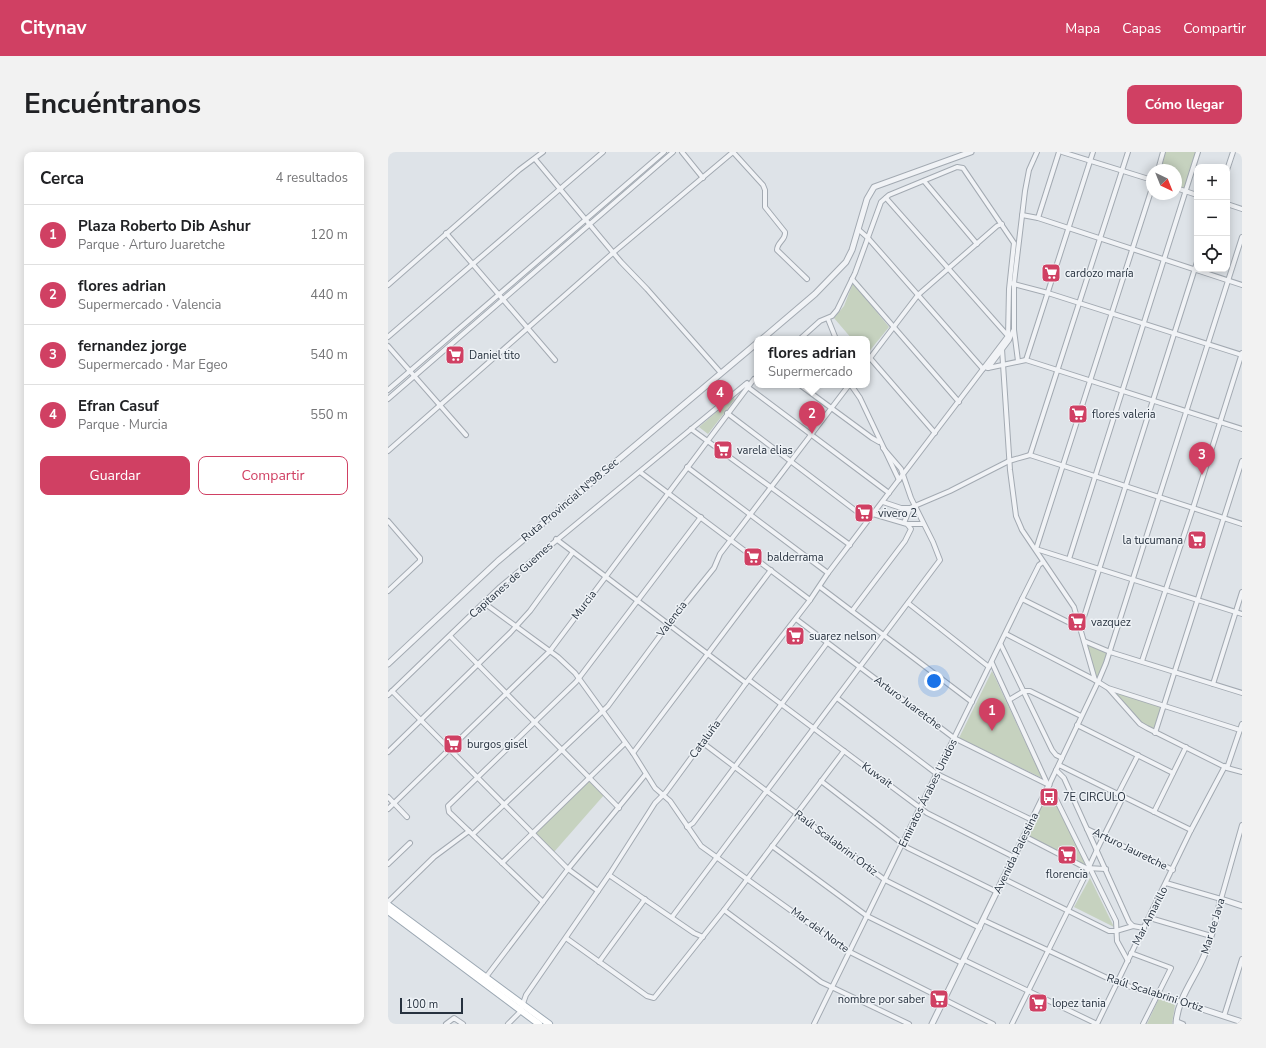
<!DOCTYPE html>
<html lang="es">
<meta charset="utf-8">
<style>
body{margin:0;font-family:"Nunito Sans",sans-serif;background:#f2f2f2;color:#202124}
.controls{position:absolute;right:12px;top:12px;display:grid;overflow:hidden;border-radius:8px;box-shadow:0 2px 10px #0003}
.controls button{width:36px;height:36px;display:grid;place-items:center;padding:0;border:0;border-bottom:1px solid #e0e0e0;background:#fff;color:#202124;font:20px sans-serif}
.compass{position:absolute;left:758px;top:12px;width:36px;height:36px;border-radius:50%;background:#fff;box-shadow:0 2px 10px #0003;rotate:137deg}
.scale{position:absolute;left:12px;bottom:10px;width:63px;box-sizing:border-box;padding-left:4px;border:2px solid #27323f;border-top:0;font-size:11px;line-height:14px;white-space:nowrap;color:#27323f;-webkit-text-stroke:3px #eef2f6;paint-order:stroke}
.you{position:absolute;left:546px;top:529px;width:14px;height:14px;margin:-10px;border:3px solid #fff;border-radius:50%;background:#1a73e8;box-shadow:0 0 0 6px #1a73e833}
.badge{display:grid;place-items:center;width:26px;height:26px;border-radius:50%;background:#d04063;color:#fff;font-size:13px;font-weight:700}
.pin{position:absolute;translate:-50% -33px;filter:drop-shadow(0 1px 2px #0008)}
.pin::after{content:'';position:absolute;top:21px;width:14px;height:12px;background:inherit;clip-path:polygon(0 0,100% 0,50% 100%)}
.popup{position:absolute;left:366px;top:184px;width:116px;height:52px;box-sizing:border-box;display:grid;place-content:center;border-radius:8px;background:#fff;filter:drop-shadow(0 1px 3px #0005);font-size:13px;white-space:nowrap;color:#757577}
.popup b{font-size:15px;color:#202124}
.popup::after{content:'';position:absolute;left:50%;top:100%;margin-left:-8px;border:8px solid transparent;border-top-color:#fff}
.list{margin:0;padding:0;list-style:none}
h2{display:flex;justify-content:space-between;align-items:center;height:52px;margin:0;padding:0 16px;font-size:17px}
h2 small{font-size:13px;font-weight:400;color:#757577}
.list li{display:grid;grid-template-columns:26px 1fr auto;gap:12px;align-items:center;box-sizing:border-box;height:60px;padding:0 16px;border-top:1px solid #e0e0e0}
.list b{display:block;font-size:15px;white-space:nowrap}
.list p{margin:0;font-size:13px;white-space:nowrap;color:#757577}
.list em{font-size:13px;font-style:normal;color:#757577}
.actions{display:flex;gap:8px;padding:12px 16px}
.actions a{flex:1;padding:9px 0;border:1px solid #d04063;border-radius:8px;text-align:center;font-size:14px;color:#d04063}
.actions .main{background:#d04063;color:#fff}
.icon{flex:none;width:22px;height:22px;fill:none;stroke:currentColor;stroke-width:2;stroke-linecap:round;stroke-linejoin:round}
.map{position:relative;flex:none;width:854px;height:872px;overflow:hidden;border-radius:8px}
header{display:flex;align-items:center;gap:24px;box-sizing:border-box;height:56px;padding:0 20px;background:#d04063;color:#fff}
header strong{font-size:19px}
nav{display:flex;gap:22px;margin-inline-start:auto;font-size:14px}
.intro{display:flex;align-items:center;justify-content:space-between;box-sizing:border-box;height:96px;padding:0 24px}
h1{margin:0;font-size:28px}
.button{padding:10px 18px;border-radius:8px;background:#d04063;color:#fff;font-size:14px;font-weight:700}
main{display:flex;gap:24px;padding:0 24px}
aside{flex:1;background:#fff;border-radius:8px;box-shadow:0 2px 10px #0003}
.map>svg:first-child{display:block}
.green{fill:#c6d2bf}
.lines{fill:none;stroke-linecap:round;stroke-linejoin:round}
.minor-casing{stroke:#a3aab2;stroke-width:6}
.tertiary-casing{stroke:#a3aab2;stroke-width:7}
.primary-casing{stroke:#9da9b4;stroke-width:8}
.minor{stroke:#f1f3f6;stroke-width:4}
.tertiary{stroke:#f1f3f6;stroke-width:5}
.primary{stroke:#fff;stroke-width:6}
.labels{text-anchor:middle;dominant-baseline:central;stroke-width:3;stroke-linejoin:round;paint-order:stroke}
.poi-label{font-size:11px;fill:#27323f;stroke:#eef2f6;text-anchor:start}
.street-label{font-size:11px;fill:#27323f;stroke:#eef2f6}
</style>
<header>
<strong>Citynav</strong>
<nav><a>Mapa</a><a>Capas</a><a>Compartir</a></nav>
</header>
<div class="intro"><h1>Encuéntranos</h1><a class="button">Cómo llegar</a></div>
<main>
<aside>
<h2>Cerca<small>4 resultados</small></h2>
<ul class="list">
<li><span class="badge">1</span><div><b>Plaza Roberto Dib Ashur</b><p>Parque · Arturo Juaretche</p></div><em>120 m</em></li>
<li><span class="badge">2</span><div><b>flores adrian</b><p>Supermercado · Valencia</p></div><em>440 m</em></li>
<li><span class="badge">3</span><div><b>fernandez jorge</b><p>Supermercado · Mar Egeo</p></div><em>540 m</em></li>
<li><span class="badge">4</span><div><b>Efran Casuf</b><p>Parque · Murcia</p></div><em>550 m</em></li>
</ul>
<div class="actions"><a class="main">Guardar</a><a>Compartir</a></div>
</aside>
<div class="map">
<svg width="854" height="872" viewBox="0 0 854 872">
<rect width="100%" height="100%" fill="#dee3e8"/>
<!-- green -->
<g class="green">
<path d="M 776,0 L 809,0 L 797,38 L 788,35 L 788,18 L 770,18 Z"/>
<path d="M 465,131 L 501,175 L 479,202 L 479,187 L 464,187 L 446,166 L 456,154 Z"/>
<path d="M 345,246 L 347,247 L 320,282 L 311,275 Z"/>
<path d="M 697,490 L 721,500 L 710,530 L 708,527 Z"/>
<path d="M 604,519 L 654,626 L 571,586 Z"/>
<path d="M 721,537 L 775,554 L 767,580 L 755,573 Z"/>
<path d="M 200,628 L 216,643 L 166,700 L 147,681 Z"/>
<path d="M 659,638 L 663,640 L 700,713 L 699,716 L 639,683 Z"/>
<path d="M 702,726 L 726,775 L 686,755 Z"/>
<path d="M 771,846 L 787,853 L 784,872 L 759,872 Z"/>
</g>
<g class="lines">
<!-- minor casing -->
<g class="minor-casing">
<g id="minor">
<path d="M 294,0 L 315,26"/>
<path d="M 345,0 L 375,33 L 377,38 L 377,55 L 397,80 C 398,88 389,90 389,98 L 419,127"/>
<path d="M 674,0 L 764,28"/>
<path d="M 147,7 L 233,110 L 259,137 L 333,221"/>
<path d="M 770,18 L 775,0"/>
<path d="M 839,18 L 845,0"/>
<path d="M 536,29 L 589,92"/>
<path d="M 788,36 L 809,43"/>
<path d="M 498,46 L 620,184"/>
<path d="M 839,52 L 854,57"/>
<path d="M 634,63 L 650,66 L 854,133"/>
<path d="M 650,66 L 671,0"/>
<path d="M 471,78 L 480,86 L 595,217"/>
<path d="M 58,81 L 167,208"/>
<path d="M 464,127 L 571,250"/>
<path d="M 622,131 L 660,141 L 854,203"/>
<path d="M 0,133 L 131,18 L 155,0"/>
<path d="M 440,167 L 448,187"/>
<path d="M 0,185 L 215,0"/>
<path d="M 0,194 L 78,283"/>
<path d="M 614,197 L 622,318 L 628,364 L 634,378 L 686,455 L 707,528"/>
<path d="M 482,206 L 547,281"/>
<path d="M 638,208 L 705,0"/>
<path d="M 630,209 L 626,178 L 626,131 L 637,39 L 641,18 L 649,0"/>
<path d="M 479,210 L 530,143 L 609,74 L 614,72"/>
<path d="M 597,215 L 600,216 L 638,208 L 854,277"/>
<path d="M 600,216 L 621,188 L 625,179"/>
<path d="M 357,233 L 501,341"/>
<path d="M 412,233 L 484,286 L 491,290"/>
<path d="M 463,233 L 472,246 L 511,328"/>
<path d="M 0,238 L 276,0"/>
<path d="M 0,247 L 285,0"/>
<path d="M 339,261 L 480,368"/>
<path d="M 303,277 L 462,393"/>
<path d="M 0,299 L 226,100 L 345,0"/>
<path d="M 642,303 L 740,0"/>
<path d="M 299,315 L 440,421"/>
<path d="M 252,320 L 422,448"/>
<path d="M 495,350 L 513,356 L 522,356 L 562,339 L 621,309 L 642,303 L 854,372"/>
<path d="M 0,369 L 32,406 L 32,409 L 0,439"/>
<path d="M 516,371 L 522,356"/>
<path d="M 520,372 L 535,372"/>
<path d="M 168,387 L 358,531"/>
<path d="M 648,397 L 764,36"/>
<path d="M 648,397 L 854,462"/>
<path d="M 681,407 L 810,0"/>
<path d="M 432,435 L 584,550"/>
<path d="M 634,447 L 686,473 L 692,474 L 695,468 L 809,110"/>
<path d="M 96,451 L 170,505 L 187,521 L 245,601 L 267,636 L 282,649 L 313,694 L 458,798 L 605,872"/>
<path d="M 520,451 L 601,515"/>
<path d="M 464,459 L 517,389 L 523,377 L 519,372 L 485,362"/>
<path d="M 408,467 L 566,586 L 661,633 L 710,530 L 718,511 L 854,85"/>
<path d="M 618,482 L 707,528 L 720,536 L 852,578"/>
<path d="M 62,484 L 231,656"/>
<path d="M 696,489 L 722,500 L 854,541"/>
<path d="M 613,493 L 664,598 L 668,603 L 674,606"/>
<path d="M 754,509 L 805,356 L 854,201"/>
<path d="M 604,511 L 659,631"/>
<path d="M 361,528 L 539,661 L 626,705"/>
<path d="M 825,532 L 854,440"/>
<path d="M 721,537 L 752,572 L 759,576 L 839,616 L 854,620"/>
<path d="M 4,539 L 180,717 L 210,739"/>
<path d="M 0,543 L 112,435 L 359,231"/>
<path d="M 449,546 L 549,622 L 644,668"/>
<path d="M 621,548 L 636,539 L 642,539 L 693,564"/>
<path d="M 689,573 L 785,621"/>
<path d="M 767,581 L 854,309"/>
<path d="M 315,591 L 497,728 L 592,776"/>
<path d="M 0,600 L 122,481 L 142,459 L 185,400"/>
<path d="M 245,601 L 383,418"/>
<path d="M 671,613 L 803,678"/>
<path d="M 839,616 L 854,572"/>
<path d="M 668,618 L 676,626 L 741,770 L 745,774 L 756,776"/>
<path d="M 433,629 L 520,696 L 609,740"/>
<path d="M 659,637 L 667,645 L 728,769 L 729,789 L 740,809"/>
<path d="M 730,642 L 750,603"/>
<path d="M 0,645 L 19,665"/>
<path d="M 0,657 L 162,499 L 366,227"/>
<path d="M 766,660 L 798,595"/>
<path d="M 299,675 L 305,671 L 439,491"/>
<path d="M 699,677 L 785,718"/>
<path d="M 85,682 L 220,554 L 280,473 L 326,416 L 332,402 L 461,233"/>
<path d="M 636,684 L 698,716 L 718,717"/>
<path d="M 384,694 L 479,764 L 574,811"/>
<path d="M 114,711 L 237,591"/>
<path d="M 0,712 L 22,691"/>
<path d="M 221,723 L 306,781 L 315,785"/>
<path d="M 616,727 L 721,779 L 728,779 L 745,774"/>
<path d="M 778,731 L 833,747 L 854,673"/>
<path d="M 1,749 L 46,705 L 81,679"/>
<path d="M 155,750 L 61,660 L 60,654 L 188,530 L 313,365"/>
<path d="M 336,758 L 433,830 L 521,872"/>
<path d="M 284,765 L 552,408 L 545,390 L 523,346 L 513,317 L 495,296"/>
<path d="M 762,766 L 823,784"/>
<path d="M 595,768 L 730,831 L 793,850"/>
<path d="M 178,786 L 259,844 L 266,846 L 336,758 L 456,599"/>
<path d="M 743,801 L 783,816 L 755,872"/>
<path d="M 576,808 L 709,872"/>
<path d="M 211,810 L 257,747"/>
<path d="M 98,825 L 180,717 L 257,623"/>
<path d="M 836,864 L 854,807"/>
<path d="M 788,869 L 795,872"/>
<path d="M 58,872 L 66,866 L 75,872"/>
<path d="M 120,872 L 132,860 L 138,843 L 221,723 L 267,651 L 278,640 L 358,531 L 422,448 L 440,421 L 620,184 L 621,137 L 626,91 L 575,16 L 569,15 L 501,43 L 493,50 L 467,121 L 449,158 L 444,164 L 432,169 L 412,187"/>
<path d="M 426,872 L 634,447 L 651,413 L 655,410"/>
<path d="M 624,872 L 698,722 C 709,695 723,671 735,645"/>
<path d="M 709,872 L 803,678 L 837,614"/>
</g>
</g>
<!-- tertiary casing -->
<g class="tertiary-casing">
<g id="tertiary">
<path d="M 374,187 L 427,142 L 458,110 L 464,98 L 479,47 L 486,35 L 583,0"/>
<path d="M 0,512 L 110,409 L 369,191"/>
<path d="M 793,850 L 854,870"/>
<path d="M 544,872 L 661,633"/>
<path d="M 788,872 C 789,847 807,826 816,804 C 824,786 828,766 833,747 L 854,754"/>
</g>
</g>
<!-- primary casing -->
<g class="primary-casing">
<g id="primary">
<path d="M 0,753 L 161,872"/>
<path d="M 0,759 L 151,872"/>
</g>
</g>
<!-- minor -->
<use href="#minor" class="minor"/>
<!-- tertiary -->
<use href="#tertiary" class="tertiary"/>
<!-- primary -->
<use href="#primary" class="primary"/>
</g>
<!-- icons -->
<defs>
<g id="supermarket-square" transform="scale(1)"><rect x="-9" y="-9" width="18" height="18" rx="4" fill="#d04063" stroke="#eef2f6"/><path d="M-6-5.5h2.5l.6 2H6L4.5 2H-2.5L-4.4-4H-6ZM-1.5 3.2a1.3 1.3 0 1 0 .1 0ZM3 3.2a1.3 1.3 0 1 0 .1 0Z" fill="#fff"/></g>
<g id="bus-square" transform="scale(1)"><rect x="-9" y="-9" width="18" height="18" rx="4" fill="#d04063" stroke="#eef2f6"/><path d="M-5-6H5V4H4V6H2V4H-2V6H-4V4H-5ZM-3.5-4V0h7V-4ZM-3.5 1.2v1.5H-2V1.2ZM2 1.2v1.5H3.5V1.2Z" fill="#fff"/></g>
</defs>
<g fill-rule="evenodd">
<use href="#supermarket-square" x="663" y="121"/>
<use href="#supermarket-square" x="67" y="203"/>
<use href="#supermarket-square" x="690" y="262"/>
<use href="#supermarket-square" x="335" y="298"/>
<use href="#supermarket-square" x="476" y="361"/>
<use href="#supermarket-square" x="809" y="388"/>
<use href="#supermarket-square" x="365" y="405"/>
<use href="#supermarket-square" x="689" y="470"/>
<use href="#supermarket-square" x="407" y="484"/>
<use href="#supermarket-square" x="65" y="592"/>
<use href="#bus-square" x="661" y="645"/>
<use href="#supermarket-square" x="679" y="703"/>
<use href="#supermarket-square" x="551" y="847"/>
<use href="#supermarket-square" x="650" y="851"/>
</g>
<g class="labels">
<!-- poi labels -->
<g class="poi-label">
<text x="677" y="121">cardozo maría</text>
<text x="81" y="203">Daniel tito</text>
<text x="704" y="262">flores valeria</text>
<text x="349" y="298">varela elias</text>
<text x="490" y="361">vivero 2</text>
<text x="795" y="388" text-anchor="end">la tucumana</text>
<text x="379" y="405">balderrama</text>
<text x="703" y="470">vazquez</text>
<text x="421" y="484">suarez nelson</text>
<text x="79" y="592">burgos gisel</text>
<text x="675" y="645">7E CIRCULO</text>
<text x="679" y="722" text-anchor="middle">florencia</text>
<text x="537" y="847" text-anchor="end">nombre por saber</text>
<text x="664" y="851">lopez tania</text>
</g>
<!-- street labels -->
<g class="street-label">
<text transform="translate(182 348) rotate(-40)">Ruta Provincial Nº98 Sec</text>
<text transform="translate(123 428) rotate(-42)">Capitanes de Guemes</text>
<text transform="translate(196 453) rotate(-53)">Murcia</text>
<text transform="translate(284 467) rotate(-53)">Valencia</text>
<text transform="translate(520 551) rotate(37)">Arturo Juaretche</text>
<text transform="translate(317 587) rotate(-54)">Cataluña</text>
<text transform="translate(489 623) rotate(36)">Kuwait</text>
<text transform="translate(540 641) rotate(-64)">Emiratos Árabes Unidos</text>
<text transform="translate(448 691) rotate(37)">Raúl Scalabrini Ortiz</text>
<text transform="translate(742 697) rotate(26)">Arturo Jauretche</text>
<text transform="translate(628 701) rotate(-64)">Avenida Palestina</text>
<text transform="translate(762 764) rotate(-63)">Mar Amarillo</text>
<text transform="translate(825 774) rotate(-73)">Mar de Java</text>
<text transform="translate(432 778) rotate(36)">Mar del Norte</text>
<text transform="translate(767 841) rotate(18)">Raúl Scalabrini Ortiz</text>
</g>
</g>
</svg>
<div class="controls">
<button>+</button>
<button>−</button>
<button><svg class="icon" aria-label="locate" viewBox="0 0 24 24"><circle cx="12" cy="12" r="6"/><path d="M12 2v4M12 18v4M2 12h4M18 12h4"/></svg></button>
</div>
<svg class="compass" viewBox="-18 -18 36 36"><path d="M0-13l5 13h-10z" fill="#e53935"/><path d="M0 13l5-13h-10z" fill="#757577"/></svg>
<div class="scale">100 m</div>
<div class="you"></div>
<div class="pin badge" style="left:604px;top:579px">1</div>
<div class="pin badge" style="left:424px;top:282px">2</div>
<div class="popup"><b>flores adrian</b>Supermercado</div>
<div class="pin badge" style="left:814px;top:323px">3</div>
<div class="pin badge" style="left:332px;top:261px">4</div>
</div>
</main>
